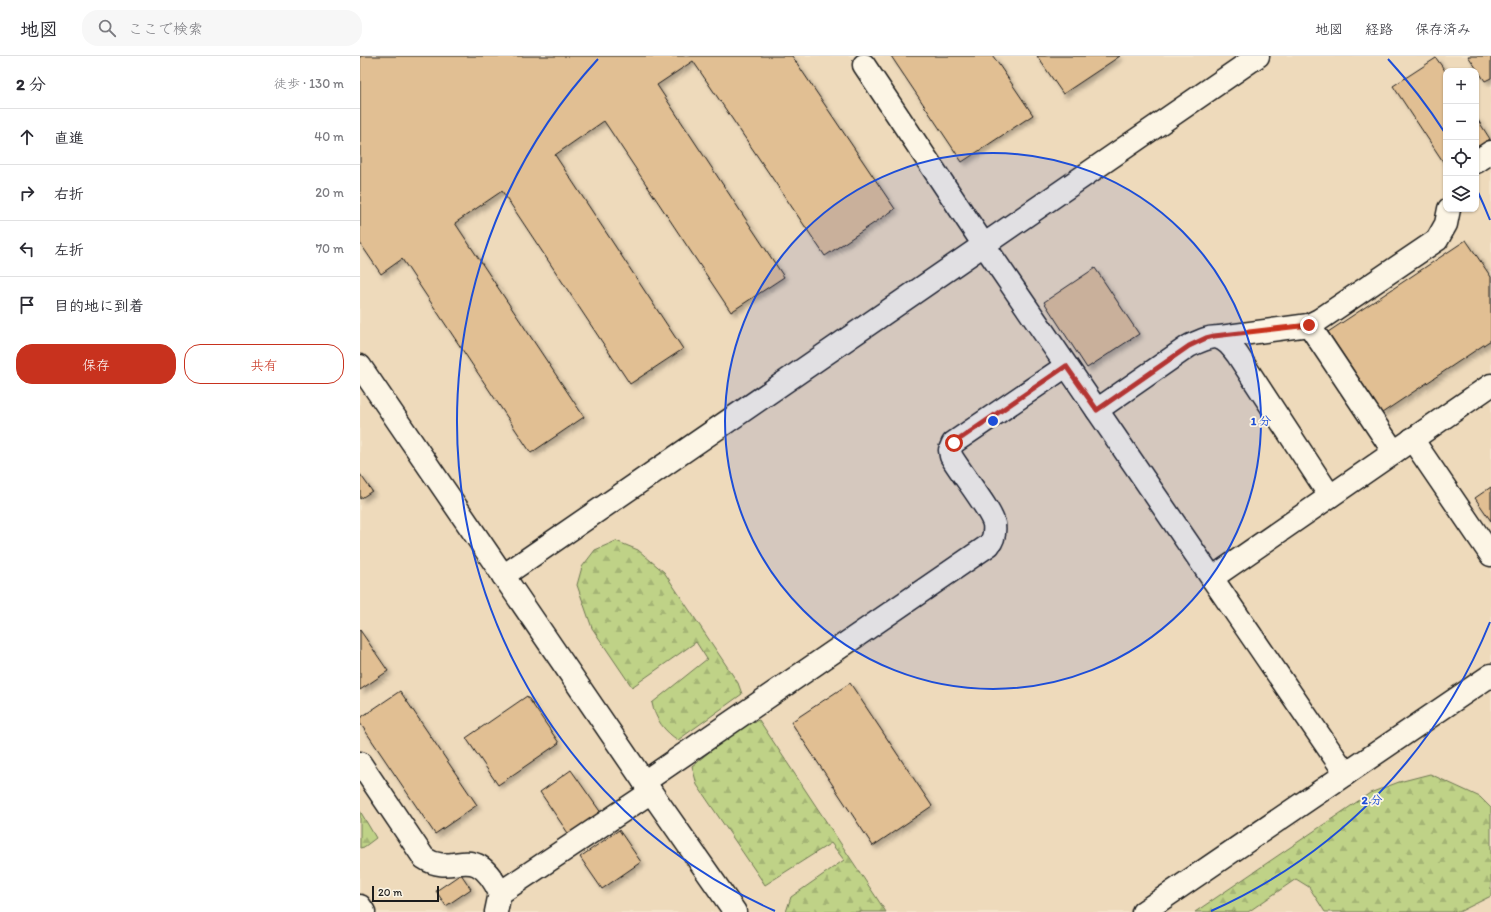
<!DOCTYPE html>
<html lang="ja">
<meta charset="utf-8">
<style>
body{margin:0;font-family:Itim,"Klee One",sans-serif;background:#f7f7f7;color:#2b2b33}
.controls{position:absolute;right:12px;top:12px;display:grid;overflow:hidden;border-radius:8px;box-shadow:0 1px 3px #0004}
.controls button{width:36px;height:36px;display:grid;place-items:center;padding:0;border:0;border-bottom:1px solid #e1e1e2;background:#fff;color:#2b2b33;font:20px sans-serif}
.scale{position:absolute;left:12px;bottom:10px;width:67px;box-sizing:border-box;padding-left:4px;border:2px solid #1c1c1c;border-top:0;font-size:11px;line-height:14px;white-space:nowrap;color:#1c1c1c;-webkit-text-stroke:3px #fcf5e5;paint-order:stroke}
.stop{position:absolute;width:12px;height:12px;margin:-9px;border:3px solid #c8321e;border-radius:50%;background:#fff}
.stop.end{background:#c8321e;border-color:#fff;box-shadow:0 1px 4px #0008}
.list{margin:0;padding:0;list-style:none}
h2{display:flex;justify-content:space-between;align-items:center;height:52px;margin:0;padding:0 16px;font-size:17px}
h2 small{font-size:13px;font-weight:400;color:#7c7c81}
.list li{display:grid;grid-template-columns:26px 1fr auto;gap:12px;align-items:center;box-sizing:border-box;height:56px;padding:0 16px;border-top:1px solid #e1e1e2}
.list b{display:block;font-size:15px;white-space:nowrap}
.list em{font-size:13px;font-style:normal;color:#7c7c81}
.actions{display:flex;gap:8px;padding:12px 16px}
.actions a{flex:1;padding:9px 0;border:1px solid #c8321e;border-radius:16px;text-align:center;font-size:14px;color:#c8321e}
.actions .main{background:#c8321e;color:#fff}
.icon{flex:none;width:22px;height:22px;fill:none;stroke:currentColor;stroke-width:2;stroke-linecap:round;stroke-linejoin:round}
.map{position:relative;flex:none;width:1131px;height:856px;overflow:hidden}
header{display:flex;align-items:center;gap:24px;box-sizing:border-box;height:56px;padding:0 20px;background:#fff;border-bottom:1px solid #e1e1e2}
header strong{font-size:19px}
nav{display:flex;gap:22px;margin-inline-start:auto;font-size:14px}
.search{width:280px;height:36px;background:#f7f7f7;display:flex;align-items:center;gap:10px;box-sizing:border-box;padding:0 14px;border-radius:16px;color:#7c7c81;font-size:15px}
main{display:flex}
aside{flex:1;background:#fff}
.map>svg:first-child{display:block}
.built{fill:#eedabb;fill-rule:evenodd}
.forest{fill:url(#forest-firs);stroke:#6e7752}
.building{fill:#e1bf93;stroke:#1c1c1c;filter:url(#shadow)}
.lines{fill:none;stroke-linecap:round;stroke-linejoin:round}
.minor-casing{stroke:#1c1c1c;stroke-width:25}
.minor{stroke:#fcf5e5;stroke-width:22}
.route{stroke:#c8321e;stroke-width:5}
.ring{fill:none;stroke:#1d4ed8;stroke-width:2}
.centre{fill:#1d4ed8;stroke:#fcf5e5;stroke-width:2}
.ring-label{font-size:12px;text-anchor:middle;font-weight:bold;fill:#1d4ed8;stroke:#fcf5e5;stroke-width:3.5;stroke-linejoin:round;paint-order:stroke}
</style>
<header>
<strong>地図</strong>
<div class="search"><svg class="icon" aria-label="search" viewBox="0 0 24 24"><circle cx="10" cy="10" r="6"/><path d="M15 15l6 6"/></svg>ここで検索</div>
<nav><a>地図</a><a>経路</a><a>保存済み</a></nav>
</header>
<main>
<aside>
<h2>2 分<small>徒歩 · 130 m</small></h2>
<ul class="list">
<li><svg class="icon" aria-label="ahead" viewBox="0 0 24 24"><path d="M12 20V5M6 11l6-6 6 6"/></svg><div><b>直進</b></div><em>40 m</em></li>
<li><svg class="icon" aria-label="right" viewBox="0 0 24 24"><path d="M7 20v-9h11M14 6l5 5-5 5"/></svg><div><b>右折</b></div><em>20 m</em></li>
<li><svg class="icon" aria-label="left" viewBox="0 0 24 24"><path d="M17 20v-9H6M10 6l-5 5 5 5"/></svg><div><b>左折</b></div><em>70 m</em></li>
<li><svg class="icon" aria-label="arrive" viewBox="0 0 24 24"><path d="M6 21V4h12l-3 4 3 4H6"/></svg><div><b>目的地に到着</b></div></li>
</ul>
<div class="actions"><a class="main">保存</a><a>共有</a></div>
</aside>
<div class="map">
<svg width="1131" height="856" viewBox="0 0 1131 856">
<defs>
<pattern id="forest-firs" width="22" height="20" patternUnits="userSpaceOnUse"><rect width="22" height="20" fill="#bfd287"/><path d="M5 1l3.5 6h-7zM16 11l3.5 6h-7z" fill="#a4b474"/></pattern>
<filter id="shadow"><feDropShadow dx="3.5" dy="3.5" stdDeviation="2" flood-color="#0004"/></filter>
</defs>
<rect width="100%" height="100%" fill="#f4e5cc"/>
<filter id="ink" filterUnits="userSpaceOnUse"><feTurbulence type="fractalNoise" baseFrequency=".025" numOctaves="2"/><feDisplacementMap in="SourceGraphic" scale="8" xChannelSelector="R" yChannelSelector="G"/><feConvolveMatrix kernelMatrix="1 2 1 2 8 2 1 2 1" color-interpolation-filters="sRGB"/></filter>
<g filter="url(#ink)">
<!-- built -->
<path class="built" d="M 0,0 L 1131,0 L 1131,856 L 0,856 ZM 1086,15 L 1116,15 L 1116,153 L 1086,153 Z"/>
<!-- forest -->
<g class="forest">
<path d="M 256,485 L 278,494 L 304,516 L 378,627 L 382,638 L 318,684 C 305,676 295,663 292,647 L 347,603 L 336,586 L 272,631 L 232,572 L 217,529 L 222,511 L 235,494 Z"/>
<path d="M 399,664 L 526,856 L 426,856 L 431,841 L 484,804 L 471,787 L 405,829 L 337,729 L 332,710 L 381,670 Z"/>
<path d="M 1070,718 L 1120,741 L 1131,752 L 1131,840 L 1099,856 L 965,856 L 949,831 L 936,823 L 888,856 L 835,856 L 1010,737 L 1039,726 Z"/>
<path d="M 0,755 L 16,782 L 4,791 L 0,792 Z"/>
</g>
<!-- building -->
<g class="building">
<path d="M 0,0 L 432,0 L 535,153 L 465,200 L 333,5 L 297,29 L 424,221 L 371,256 L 244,65 L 195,99 L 323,293 L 270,328 L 142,135 L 95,167 L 224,361 L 171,397 L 42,203 L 21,218 L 0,187 Z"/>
<path d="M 531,0 L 633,0 L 673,59 L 602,106 Z"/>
<path d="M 677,0 L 760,0 L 703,38 Z"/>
<path d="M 1108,0 L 1131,0 L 1131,22 L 1125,25 Z"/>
<path d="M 1076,2 L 1086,16 L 1086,110 L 1033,30 Z"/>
<path d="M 1116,61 L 1130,83 L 1116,92 Z"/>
<path d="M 1106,184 L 1131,221 L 1131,284 L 1022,357 L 968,276 Z"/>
<path d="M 735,212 L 779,278 L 727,312 L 684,246 Z"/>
<path d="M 0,418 L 12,435 L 0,443 Z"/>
<path d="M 1131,431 L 1131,465 L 1115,442 Z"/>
<path d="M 0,574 L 28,615 L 0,634 Z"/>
<path d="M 490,627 L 572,750 L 513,790 L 431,666 Z"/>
<path d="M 40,635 L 117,749 L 75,778 L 0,667 L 0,662 Z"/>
<path d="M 167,640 L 199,687 L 138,729 L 106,682 Z"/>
<path d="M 211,714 L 244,761 L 212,783 L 180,736 Z"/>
<path d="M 259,774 L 281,806 L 242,833 L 220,801 Z"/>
<path d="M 101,818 L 111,833 L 86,850 L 76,835 Z"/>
</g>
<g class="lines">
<!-- minor casing -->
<g class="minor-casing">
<g id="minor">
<path d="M 504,9 L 624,189 L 986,718"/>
<path d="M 1116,106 L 1131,96"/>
<path d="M 949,269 L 1034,396"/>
<path d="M 860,281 L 949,269 L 959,264 L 1077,184 L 1086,168 L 1089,153"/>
<path d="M 0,310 L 291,736 L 375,856"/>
<path d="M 737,354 L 829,290 C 853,279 860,275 877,298 L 970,440"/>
<path d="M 1052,383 L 1131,499"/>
<path d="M 143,520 L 898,0"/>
<path d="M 852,522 L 1131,329"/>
<path d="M 0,707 L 64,802 C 95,823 113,782 140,837"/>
<path d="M 284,726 L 629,489 C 634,483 635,476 634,468 C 631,454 600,416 591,400 L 590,394 L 593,387 L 706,310"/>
<path d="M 0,850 L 4,856"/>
<path d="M 136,856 L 140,837 L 291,736"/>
<path d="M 783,856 L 1131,619"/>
</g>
</g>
<!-- minor -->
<use href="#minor" class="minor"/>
</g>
</g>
<g class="lines" filter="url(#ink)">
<!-- route -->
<path class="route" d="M 594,387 L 706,310 L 737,354 L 829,290 L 846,282 L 854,280 L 949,269"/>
</g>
<!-- distance rings -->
<circle cx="633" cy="365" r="268" fill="#1d4ed8" fill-opacity=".12"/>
<g class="ring">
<circle cx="633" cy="365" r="268"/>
<path d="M1130 566A536 536 0 0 1 851 855M415 855A536 536 0 0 1 238 3M1028 3A536 536 0 0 1 1085 77M1117 134A536 536 0 0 1 1130 164"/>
</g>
<circle cx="633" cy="365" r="6" class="centre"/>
<g class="ring-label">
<text x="901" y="369">1 分</text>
<text x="1012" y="748">2 分</text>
</g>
</svg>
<div class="controls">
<button>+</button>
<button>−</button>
<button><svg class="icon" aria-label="locate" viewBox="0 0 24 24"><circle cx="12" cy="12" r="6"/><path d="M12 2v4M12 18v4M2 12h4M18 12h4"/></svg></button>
<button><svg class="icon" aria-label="layers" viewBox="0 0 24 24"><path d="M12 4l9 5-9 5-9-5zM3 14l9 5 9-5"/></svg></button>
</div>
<div class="scale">20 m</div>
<div class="stop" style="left:594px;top:387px"></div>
<div class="stop end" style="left:949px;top:269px"></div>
</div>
</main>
